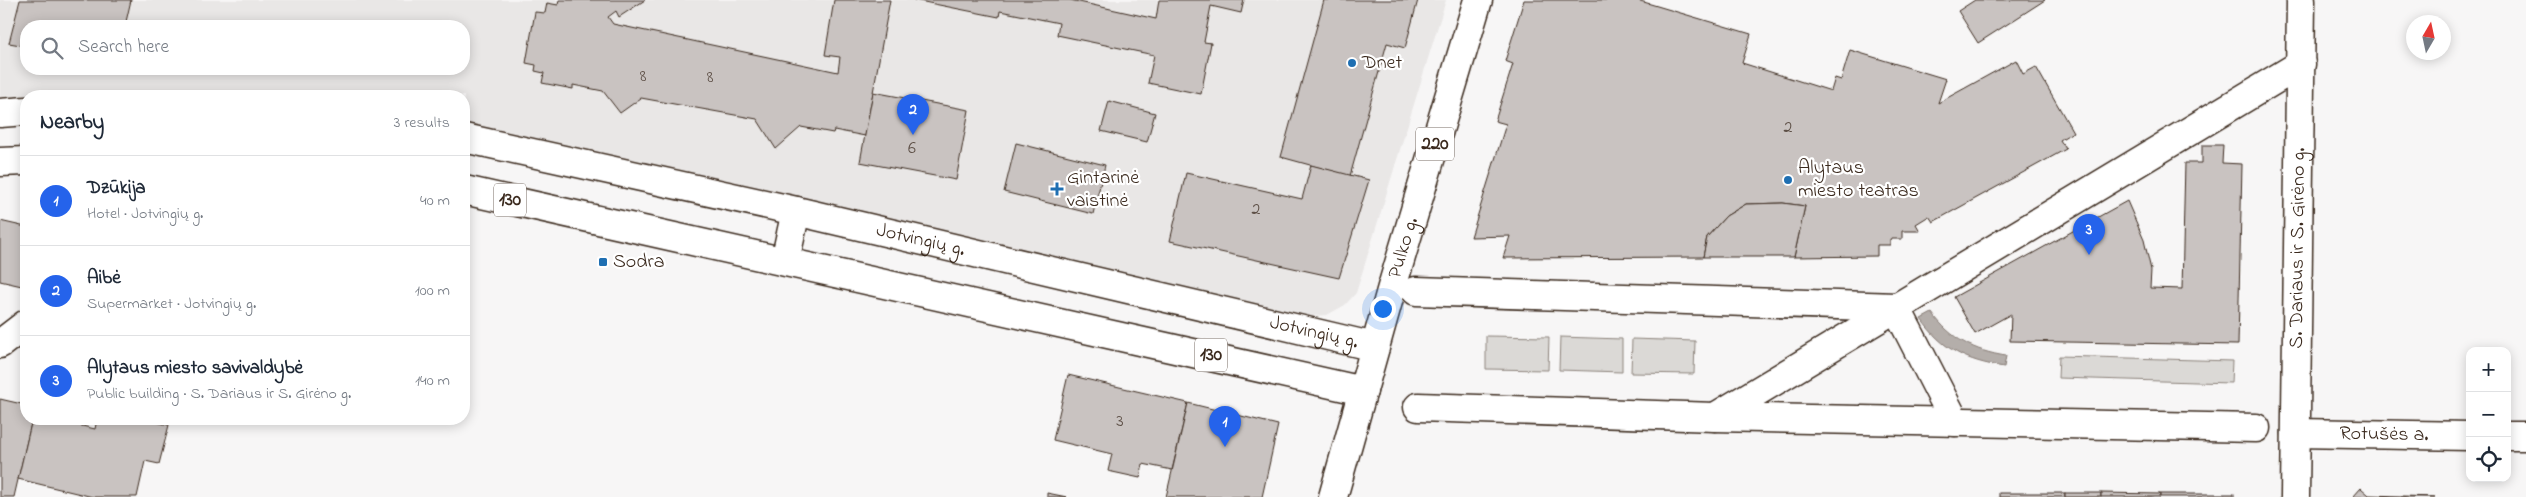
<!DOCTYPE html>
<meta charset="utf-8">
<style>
body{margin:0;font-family:"Indie Flower",sans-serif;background:#f6f6f7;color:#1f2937}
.controls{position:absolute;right:15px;bottom:15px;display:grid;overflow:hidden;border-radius:10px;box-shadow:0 2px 12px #0003}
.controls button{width:45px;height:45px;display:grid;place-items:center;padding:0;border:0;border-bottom:1px solid #e0e1e3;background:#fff;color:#1f2937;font:25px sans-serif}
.compass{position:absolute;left:2406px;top:15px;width:45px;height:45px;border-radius:50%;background:#fff;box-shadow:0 2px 12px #0003;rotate:9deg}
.you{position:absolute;left:1382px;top:308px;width:18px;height:18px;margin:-12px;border:4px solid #fff;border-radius:50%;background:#1a73e8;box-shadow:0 0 0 8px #1a73e833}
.badge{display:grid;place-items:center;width:32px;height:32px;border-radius:50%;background:#2563eb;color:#fff;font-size:16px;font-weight:700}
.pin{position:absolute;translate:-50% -41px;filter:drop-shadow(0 1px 2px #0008)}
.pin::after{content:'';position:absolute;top:26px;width:18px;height:15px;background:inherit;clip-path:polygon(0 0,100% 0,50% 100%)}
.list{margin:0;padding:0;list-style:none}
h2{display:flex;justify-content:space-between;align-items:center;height:65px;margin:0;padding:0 20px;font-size:21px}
h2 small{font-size:16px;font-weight:400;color:#747a83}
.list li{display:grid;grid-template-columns:32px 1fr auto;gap:15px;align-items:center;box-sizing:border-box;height:90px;padding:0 20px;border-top:1px solid #e0e1e3}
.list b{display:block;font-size:19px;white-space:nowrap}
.list p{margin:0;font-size:16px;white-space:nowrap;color:#747a83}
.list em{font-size:16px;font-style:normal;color:#747a83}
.icon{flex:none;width:28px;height:28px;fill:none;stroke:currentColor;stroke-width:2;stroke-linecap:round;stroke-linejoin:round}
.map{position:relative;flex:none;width:2526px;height:497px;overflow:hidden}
.search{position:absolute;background:#fff;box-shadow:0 2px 12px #0003;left:20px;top:20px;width:450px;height:55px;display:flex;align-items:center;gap:12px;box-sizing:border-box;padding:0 18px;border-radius:20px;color:#747a83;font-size:19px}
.panel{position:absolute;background:#fff;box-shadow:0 2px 12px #0003;left:20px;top:90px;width:450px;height:335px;border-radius:20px}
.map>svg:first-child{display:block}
.built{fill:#e9e7e6;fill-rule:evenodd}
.green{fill:#dbd9d6;stroke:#8b827a}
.water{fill:#b4aeaa;stroke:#847972}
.building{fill:#c9c3c1;stroke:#3b2a1e}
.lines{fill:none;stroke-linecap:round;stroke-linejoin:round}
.minor-casing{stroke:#3b2a1e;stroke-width:31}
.major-casing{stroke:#3b2a1e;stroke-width:31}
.minor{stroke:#fff;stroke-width:28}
.major{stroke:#fff;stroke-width:28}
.poi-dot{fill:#1f6fb2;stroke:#fff;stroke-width:2}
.labels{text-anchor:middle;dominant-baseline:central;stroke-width:4.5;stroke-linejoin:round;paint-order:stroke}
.number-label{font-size:18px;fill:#5e5047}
.shield{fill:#fff;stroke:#766a62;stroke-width:1}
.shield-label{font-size:19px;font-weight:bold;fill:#3b2a1e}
.poi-label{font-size:20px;fill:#3b2a1e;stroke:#fff;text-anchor:start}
.street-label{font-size:20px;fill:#3b2a1e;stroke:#fff}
</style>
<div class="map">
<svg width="2526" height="497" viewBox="0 0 2526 497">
<rect width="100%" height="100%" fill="#f7f6f6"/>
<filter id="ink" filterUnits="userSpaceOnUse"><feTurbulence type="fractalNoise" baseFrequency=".02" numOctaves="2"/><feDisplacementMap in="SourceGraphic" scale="10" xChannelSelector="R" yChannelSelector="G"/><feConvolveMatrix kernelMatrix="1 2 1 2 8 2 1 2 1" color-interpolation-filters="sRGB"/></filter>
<g filter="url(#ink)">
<!-- built -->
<path class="built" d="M 0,0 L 1446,0 L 1356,293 L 1345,305 L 1327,315 L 1312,316 L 464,125 L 464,96 L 26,96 L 26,101 L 0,101 ZM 26,26 L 464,26 L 464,69 L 26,69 Z"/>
<!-- green -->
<g class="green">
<path d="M 1486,336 L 1549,337 L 1548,370 L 1486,369 Z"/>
<path d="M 1560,337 L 1622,339 L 1622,372 L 1559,370 Z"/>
<path d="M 1632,339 L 1695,341 L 1694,374 L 1631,373 Z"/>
<path d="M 2059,356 L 2232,361 L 2231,383 L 2058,378 Z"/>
</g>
<!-- water -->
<path class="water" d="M 1932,313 C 1951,339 1974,351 2006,356 L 2004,367 C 1966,361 1943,350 1921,319 Z"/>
<!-- building -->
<g class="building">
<path d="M 20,0 L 131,0 L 125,26 L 26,26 L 26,46 L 9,43 Z"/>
<path d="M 559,0 L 645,0 L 619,17 L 616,11 L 608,17 L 613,24 L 838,72 L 840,57 L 825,55 L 834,0 L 890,0 L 865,136 L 834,130 L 833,133 L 801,127 L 776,149 L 757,119 L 641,98 L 620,113 L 603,91 L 573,85 L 573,89 L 542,83 L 544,73 L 535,71 L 536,65 L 526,63 L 535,12 L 545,13 L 547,3 L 558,5 Z"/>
<path d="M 914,0 L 1070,0 L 1156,19 L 1159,0 L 1244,0 L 1241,13 L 1211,6 L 1204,42 L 1211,43 L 1201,94 L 1148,83 L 1154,55 L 1057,35 L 1059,23 L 1000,11 L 999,17 Z"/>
<path d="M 1324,0 L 1418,0 L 1405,48 L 1387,43 L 1350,176 L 1281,157 Z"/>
<path d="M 1524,0 L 1637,0 L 1751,34 L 1742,63 L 1831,91 L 1835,78 L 1841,80 L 1850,50 L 1946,79 L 1938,103 L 2016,60 L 2023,74 L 2036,67 L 2073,132 L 2060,140 L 2066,149 L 1933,222 L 1929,216 L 1916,224 L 1920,231 L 1902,231 L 1902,239 L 1890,239 L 1890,245 L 1877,245 L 1877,256 L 1794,257 L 1805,206 L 1783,203 L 1746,204 L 1726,216 L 1707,237 L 1703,257 L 1503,258 L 1510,236 L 1471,237 L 1506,124 L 1495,121 L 1513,64 L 1505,61 Z"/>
<path d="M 1975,0 L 2045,0 L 1978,43 L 1958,11 Z"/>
<path d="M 873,92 L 969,110 L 956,180 L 860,162 Z"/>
<path d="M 1109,101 L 1155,113 L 1147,142 L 1101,131 Z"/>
<path d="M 1016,143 L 1105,165 L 1093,214 L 1004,192 Z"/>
<path d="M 2202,145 L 2223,145 L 2222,163 L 2242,164 L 2238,345 L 2010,341 L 2011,314 L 1975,334 L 1954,297 L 2127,201 L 2144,240 L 2151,270 L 2150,288 L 2182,289 L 2185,163 L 2202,163 Z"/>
<path d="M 1311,165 L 1369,180 L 1339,278 L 1170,241 L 1186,173 L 1302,199 Z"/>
<path d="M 1783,203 L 1805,206 L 1794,257 L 1703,257 L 1707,237 L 1726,216 L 1746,204 Z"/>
<path d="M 0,221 L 26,227 L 26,287 L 0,281 Z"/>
<path d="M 1068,375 L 1188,403 L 1172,470 L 1143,464 L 1140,478 L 1108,471 L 1112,454 L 1053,440 Z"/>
<path d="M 0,399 L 26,405 L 26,419 L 32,419 L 14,497 L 0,497 Z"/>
<path d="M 1188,403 L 1278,425 L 1262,497 L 1166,497 Z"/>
<path d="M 32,419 L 53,419 L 95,429 L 97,419 L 143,419 L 169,425 L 159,464 L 145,461 L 137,497 L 93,497 L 18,479 Z"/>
<path d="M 2361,488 L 2369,495 L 2435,497 L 2353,497 Z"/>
<path d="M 1047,493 L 1067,497 L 1047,497 Z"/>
<rect x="1999" y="493" width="66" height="4"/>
<rect x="2065" y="493" width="36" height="4"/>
<path d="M 2101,493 L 2160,494 L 2160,497 L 2101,497 Z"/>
<rect x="2160" y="494" width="74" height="3"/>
</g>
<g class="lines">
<!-- minor casing -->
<g class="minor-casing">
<g id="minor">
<path d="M 1416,291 L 1896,307 L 1955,422"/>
<path d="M 0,344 L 26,324"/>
<path d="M 1418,407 L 1715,417 L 2256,428"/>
<path d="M 1715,417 L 2301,64"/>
<path id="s1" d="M 2296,433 L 2470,436"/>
<path d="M 2507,436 L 2526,436"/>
<path id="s2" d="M 2295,497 L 2301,0"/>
</g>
</g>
<!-- major casing -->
<g class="major-casing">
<g id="major">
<path d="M 0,113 L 26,111"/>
<path id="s3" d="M 464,138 L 796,211 L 1375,347"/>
<path d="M 0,162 L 26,161"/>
<path d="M 464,190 L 1363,391"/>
<path d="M 785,261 L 796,211"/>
<path id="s4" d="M 1333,497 L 1392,287 L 1478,0"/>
</g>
</g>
<!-- minor -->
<use href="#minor" class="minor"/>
<!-- major -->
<use href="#major" class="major"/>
</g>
</g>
<!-- markers -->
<g class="poi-dot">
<circle cx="1352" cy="63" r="5"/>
<circle cx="1788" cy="180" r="5"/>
<path d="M1054.5 181.5h5v5h5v5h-5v5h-5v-5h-5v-5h5z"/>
<rect x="598" y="257" width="10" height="10" rx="2.5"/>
</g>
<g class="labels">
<!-- number labels -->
<g class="number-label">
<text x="643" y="77">8</text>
<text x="710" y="78">8</text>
<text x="1788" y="128">2</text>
<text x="912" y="149">6</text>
<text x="1256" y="210">2</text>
<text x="1120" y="422">3</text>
</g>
<!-- shield labels -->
<g class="shield">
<rect x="1416" y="127.5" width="38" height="33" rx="4"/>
<rect x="494" y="183.5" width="32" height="33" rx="4"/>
<rect x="1195" y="338.5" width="32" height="33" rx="4"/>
</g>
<g class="shield-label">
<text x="1435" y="144">220</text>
<text x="510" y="200">130</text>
<text x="1211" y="355">130</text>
</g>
<!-- poi labels -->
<g class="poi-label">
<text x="1362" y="63">Dnet</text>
<text x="1798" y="168">Alytaus<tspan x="1798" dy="23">miesto teatras</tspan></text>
<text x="1067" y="178">Gintarinė<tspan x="1067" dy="23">vaistinė</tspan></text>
<text x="613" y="262">Sodra</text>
</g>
<!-- street labels -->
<g class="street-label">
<text stroke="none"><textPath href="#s3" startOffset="468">Jotvingių g.</textPath></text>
<text stroke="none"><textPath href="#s4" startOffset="259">Pulko g.</textPath></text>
<text stroke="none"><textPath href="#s2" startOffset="249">S. Dariaus ir S. Girėno g.</textPath></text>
<text stroke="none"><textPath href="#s3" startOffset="872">Jotvingių g.</textPath></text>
<text stroke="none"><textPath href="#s1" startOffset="88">Rotušės a.</textPath></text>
</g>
</g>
</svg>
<div class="controls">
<button>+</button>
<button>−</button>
<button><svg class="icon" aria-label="locate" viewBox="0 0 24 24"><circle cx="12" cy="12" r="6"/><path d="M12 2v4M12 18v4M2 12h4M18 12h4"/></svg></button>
</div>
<svg class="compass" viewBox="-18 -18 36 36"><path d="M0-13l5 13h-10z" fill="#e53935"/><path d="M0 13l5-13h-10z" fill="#747a83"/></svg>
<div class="you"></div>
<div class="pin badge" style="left:1225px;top:447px">1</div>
<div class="pin badge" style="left:913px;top:135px">2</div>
<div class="pin badge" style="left:2089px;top:255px">3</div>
<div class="search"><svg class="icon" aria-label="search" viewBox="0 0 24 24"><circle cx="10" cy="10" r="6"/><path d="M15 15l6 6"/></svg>Search here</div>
<section class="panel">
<h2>Nearby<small>3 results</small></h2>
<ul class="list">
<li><span class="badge">1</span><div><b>Dzūkija</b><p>Hotel · Jotvingių g.</p></div><em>40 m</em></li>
<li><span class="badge">2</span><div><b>Aibė</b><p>Supermarket · Jotvingių g.</p></div><em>100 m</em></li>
<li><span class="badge">3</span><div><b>Alytaus miesto savivaldybė</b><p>Public building · S. Dariaus ir S. Girėno g.</p></div><em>140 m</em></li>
</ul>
</section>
</div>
